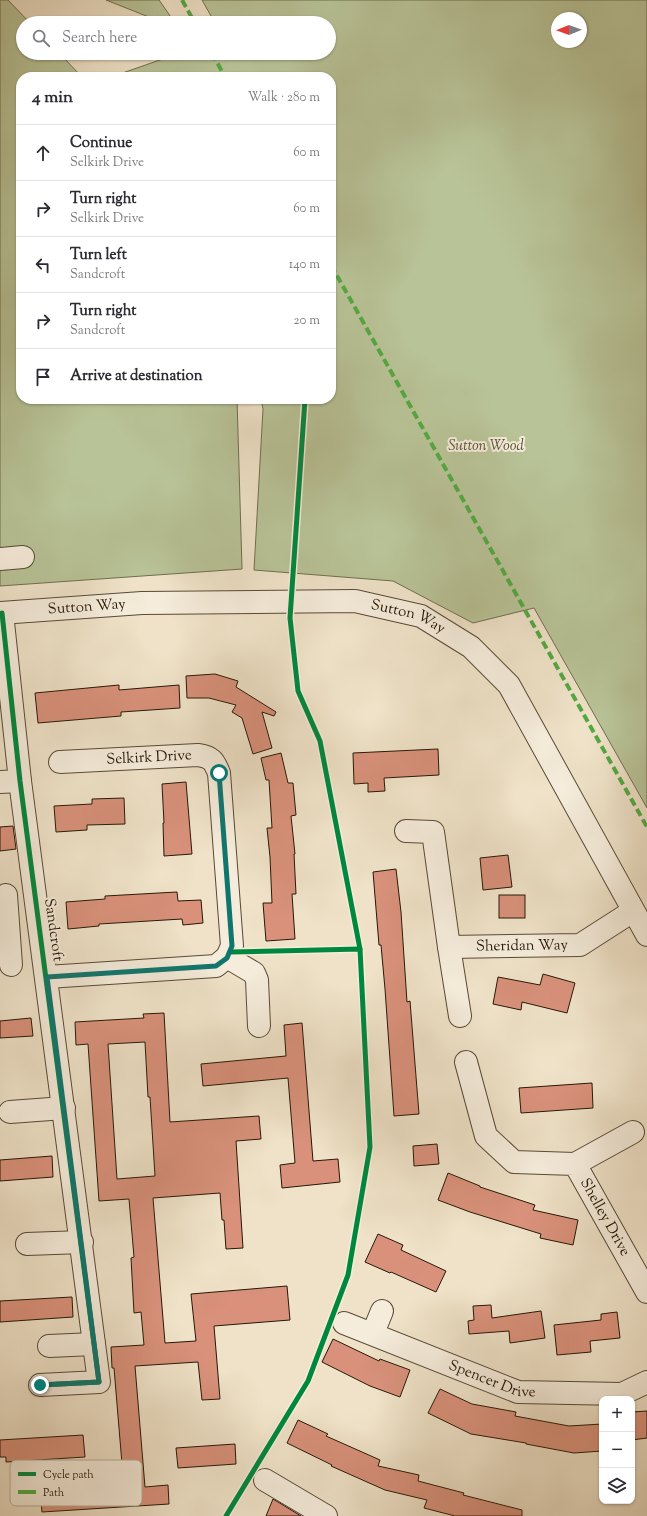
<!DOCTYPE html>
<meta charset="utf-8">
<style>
body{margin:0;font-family:"Sorts Mill Goudy",serif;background:#f7f7f7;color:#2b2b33}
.controls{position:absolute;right:12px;bottom:12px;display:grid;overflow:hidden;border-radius:8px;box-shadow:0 1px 3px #0004}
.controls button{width:36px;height:36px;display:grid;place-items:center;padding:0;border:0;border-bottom:1px solid #e1e1e2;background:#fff;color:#2b2b33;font:20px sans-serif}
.compass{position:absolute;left:551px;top:12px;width:36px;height:36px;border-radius:50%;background:#fff;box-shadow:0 1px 3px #0004;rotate:269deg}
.stop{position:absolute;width:12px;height:12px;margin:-9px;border:3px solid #0f766e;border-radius:50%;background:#fff}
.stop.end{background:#0f766e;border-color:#fff;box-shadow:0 1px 4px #0008}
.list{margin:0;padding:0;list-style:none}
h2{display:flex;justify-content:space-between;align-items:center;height:52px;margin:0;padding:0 16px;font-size:17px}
h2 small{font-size:13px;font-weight:400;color:#7c7c81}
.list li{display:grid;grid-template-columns:26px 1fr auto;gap:12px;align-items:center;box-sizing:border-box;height:56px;padding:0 16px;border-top:1px solid #e1e1e2}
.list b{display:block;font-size:15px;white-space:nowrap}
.list p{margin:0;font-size:13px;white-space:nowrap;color:#7c7c81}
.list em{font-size:13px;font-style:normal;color:#7c7c81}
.icon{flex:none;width:22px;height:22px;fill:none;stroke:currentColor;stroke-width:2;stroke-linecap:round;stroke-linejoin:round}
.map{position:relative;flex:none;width:647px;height:1516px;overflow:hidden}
.search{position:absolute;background:#fff;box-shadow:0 1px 3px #0004;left:16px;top:16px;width:320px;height:44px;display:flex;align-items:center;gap:10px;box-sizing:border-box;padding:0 14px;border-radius:22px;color:#7c7c81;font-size:15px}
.panel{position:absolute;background:#fff;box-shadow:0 1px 3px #0004;left:16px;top:72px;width:320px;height:332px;border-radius:16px}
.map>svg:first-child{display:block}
.green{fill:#b8c397;stroke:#6f6e4f;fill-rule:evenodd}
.building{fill:#d9917b;stroke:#261807;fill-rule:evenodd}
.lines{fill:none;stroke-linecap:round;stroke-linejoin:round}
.minor-casing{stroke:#584a37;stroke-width:24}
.minor{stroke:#f5ecdb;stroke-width:22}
.quiet{stroke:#53a941;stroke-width:4;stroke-dasharray:8 4;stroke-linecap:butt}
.cycleway-casing{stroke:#f5ecdb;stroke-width:8}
.cycleway{stroke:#00873e;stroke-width:5}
.route{stroke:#0f766e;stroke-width:5}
.labels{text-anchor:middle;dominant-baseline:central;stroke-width:4;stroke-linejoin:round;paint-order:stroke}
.park-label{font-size:15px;font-style:italic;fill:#595439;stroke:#f5ecdb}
.street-label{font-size:15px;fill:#261807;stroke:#f5ecdb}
.key{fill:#f5ecdb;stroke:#b7ac9b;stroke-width:1}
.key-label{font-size:11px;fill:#261807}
</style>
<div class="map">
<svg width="647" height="1516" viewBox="0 0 647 1516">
<rect width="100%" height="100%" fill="#efe2c8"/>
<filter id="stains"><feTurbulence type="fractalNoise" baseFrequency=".005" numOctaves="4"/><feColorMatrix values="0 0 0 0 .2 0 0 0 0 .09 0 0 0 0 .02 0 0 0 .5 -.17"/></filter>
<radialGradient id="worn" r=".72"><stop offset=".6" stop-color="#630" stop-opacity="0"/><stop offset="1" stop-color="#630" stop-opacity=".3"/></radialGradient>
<!-- green -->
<g class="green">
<path d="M 0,0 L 8,0 L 30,23 L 23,23 L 23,53 L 59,53 L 82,77 L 21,77 L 21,399 L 237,399 L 242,569 L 0,586 Z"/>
<path d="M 106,0 L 159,0 L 175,23 L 164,23 Z"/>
<path d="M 202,0 L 647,0 L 647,808 L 534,608 L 473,623 L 393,581 L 254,570 L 263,409 L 261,399 L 331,399 L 331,77 L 111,77 L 180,53 L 329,53 L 329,23 L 215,23 ZM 557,18 L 581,18 L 581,42 L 557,42 Z"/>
</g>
<!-- building -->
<g class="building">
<path d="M 215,674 L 238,681 L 236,687 L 276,712 L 274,716 L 262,712 L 272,748 L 253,754 L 242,718 L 232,712 L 236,705 L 209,698 L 187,698 L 186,676 Z"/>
<path d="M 119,685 L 119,690 L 179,685 L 180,708 L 121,712 L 121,716 L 38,723 L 35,693 Z"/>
<path d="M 438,749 L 439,775 L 384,778 L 385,791 L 368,792 L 368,783 L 354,784 L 353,753 Z"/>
<path d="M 281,753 L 288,783 L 293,783 L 296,815 L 291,816 L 295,854 L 294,854 L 296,894 L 292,894 L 295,939 L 266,941 L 263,903 L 272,903 L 270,857 L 267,828 L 272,828 L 269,780 L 266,780 L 261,758 Z"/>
<path d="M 186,782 L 192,854 L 164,856 L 163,823 L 164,823 L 162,784 Z"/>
<path d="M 124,798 L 125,824 L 87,825 L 87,830 L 56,832 L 54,806 L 92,804 L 92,799 Z"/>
<path d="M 13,826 L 16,849 L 0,851 L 0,827 Z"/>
<path d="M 508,855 L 512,887 L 483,890 L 480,858 Z"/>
<path d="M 396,869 L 401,912 L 407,1002 L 410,1001 L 419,1114 L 394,1116 L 385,989 L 381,945 L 379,945 L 373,872 Z"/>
<path d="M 177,892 L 178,901 L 201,900 L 203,923 L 183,925 L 182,919 L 99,924 L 99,926 L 68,929 L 66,902 L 105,899 L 105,896 Z"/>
<rect x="499" y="895" width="26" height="23"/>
<path d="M 543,974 L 575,983 L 567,1013 L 522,1002 L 521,1010 L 493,1004 L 498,977 L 540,985 Z"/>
<path d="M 164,1013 L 170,1122 L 259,1116 L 261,1139 L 236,1141 L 243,1248 L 226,1249 L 224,1220 L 222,1220 L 220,1193 L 153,1198 L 165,1343 L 196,1341 L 191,1294 L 287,1286 L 290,1320 L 214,1326 L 220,1399 L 202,1400 L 198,1362 L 135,1366 L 145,1487 L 168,1485 L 169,1504 L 42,1512 L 40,1493 L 124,1488 L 114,1368 L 112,1368 L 111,1347 L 144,1345 L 141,1312 L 134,1313 L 131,1258 L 134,1257 L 129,1199 L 99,1201 L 88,1044 L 76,1045 L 75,1022 L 144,1018 L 143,1014 ZM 145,1042 L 148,1097 L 150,1097 L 155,1176 L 117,1179 L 108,1044 Z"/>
<path d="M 31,1018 L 33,1036 L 0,1038 L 0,1021 Z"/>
<path d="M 302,1023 L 313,1161 L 338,1159 L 340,1182 L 282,1188 L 280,1165 L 295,1163 L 288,1078 L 203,1086 L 201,1064 L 286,1056 L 284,1025 Z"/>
<path d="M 592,1083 L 593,1108 L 521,1113 L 519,1088 Z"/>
<path d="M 437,1144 L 439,1164 L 414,1166 L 413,1146 Z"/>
<path d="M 52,1156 L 53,1177 L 0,1181 L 0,1160 Z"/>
<path d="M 448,1173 L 480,1186 L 480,1187 L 535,1205 L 533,1210 L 578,1220 L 573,1245 L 540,1238 L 541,1234 L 470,1212 L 438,1200 Z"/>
<path d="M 378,1234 L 403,1245 L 401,1250 L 446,1271 L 436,1292 L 391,1272 L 390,1273 L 365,1262 Z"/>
<path d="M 72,1297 L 73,1317 L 0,1322 L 0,1301 Z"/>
<path d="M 491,1305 L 492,1318 L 541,1311 L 545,1338 L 510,1343 L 509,1331 L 469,1334 L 468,1321 L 474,1320 L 473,1306 Z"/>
<path d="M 617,1312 L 620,1338 L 590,1341 L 591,1352 L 557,1355 L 554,1325 L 601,1320 L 601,1314 Z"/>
<path d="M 333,1339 L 379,1361 L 380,1359 L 410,1370 L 400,1397 L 370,1386 L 322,1362 Z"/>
<path d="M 440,1389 L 472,1404 L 516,1412 L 515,1416 L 569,1426 L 602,1424 L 602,1451 L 574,1453 L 526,1444 L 526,1443 L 471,1434 L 428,1413 Z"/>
<path d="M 647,1411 L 647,1438 L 632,1440 L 632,1412 Z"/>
<path d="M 298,1420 L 328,1434 L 326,1436 L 380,1460 L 378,1466 L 419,1475 L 418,1481 L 464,1493 L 463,1495 L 522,1510 L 522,1516 L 455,1516 L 424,1508 L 427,1500 L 385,1490 L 331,1466 L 332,1465 L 287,1443 Z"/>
<path d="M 83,1435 L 85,1457 L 6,1462 L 6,1457 L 0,1457 L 0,1440 Z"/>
<path d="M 235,1444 L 236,1464 L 178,1468 L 176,1448 Z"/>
<path d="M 273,1499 L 301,1516 L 266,1516 Z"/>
</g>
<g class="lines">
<!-- minor casing -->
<g class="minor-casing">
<g id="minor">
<path d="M 0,559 L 23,557"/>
<path id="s1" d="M 0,613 L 142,603 L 355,601 L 421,616 L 471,647 L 509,685 L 647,935"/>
<path d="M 2,613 L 20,781 L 99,1382 L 40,1385"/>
<path d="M 0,782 L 20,781"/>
<path id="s2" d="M 406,831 L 433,832 L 449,947 L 580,945 L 633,911"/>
<path d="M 6,895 L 11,965"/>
<path d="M 449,947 L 460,1016"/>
<path d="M 227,957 L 254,973 L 257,980 L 259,1026"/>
<path d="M 47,977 L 216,966 L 227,957 L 232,946 L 219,773 C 214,761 212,757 198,755 L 60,762"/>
<path id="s3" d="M 466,1062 L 486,1136 L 514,1162 L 575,1164 L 647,1292"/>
<path d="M 10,1112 L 64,1108"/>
<path d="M 575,1164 L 633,1132"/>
<path d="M 27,1244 L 82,1242"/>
<path id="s4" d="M 344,1323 L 518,1392 L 622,1394 L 647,1382"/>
<path d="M 373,1333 L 382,1311"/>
<path d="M 49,1346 L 94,1344"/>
<path d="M 265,1480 L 326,1516"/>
</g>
</g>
<!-- minor -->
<use href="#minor" class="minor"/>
<!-- quiet -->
<g class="quiet">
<path d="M 182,0 L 195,23"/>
<path d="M 212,53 L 225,77"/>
<path d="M 331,265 L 647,827"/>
</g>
<!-- cycleway casing -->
<g class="cycleway-casing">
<g id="cycleway">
<path d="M 305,399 L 290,618 L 298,691 L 320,741 L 360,949"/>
<path d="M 2,613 L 20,781 L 99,1382 L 40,1385"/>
<path d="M 226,1516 L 308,1381 L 348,1275 L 370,1147 L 360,949 L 230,952"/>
</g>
</g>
<!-- cycleway -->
<use href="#cycleway" class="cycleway"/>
</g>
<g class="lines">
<!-- route -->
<path class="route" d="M 40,1385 L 99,1382 L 47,977 L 216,966 L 227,958 L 232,946 L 219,773"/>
</g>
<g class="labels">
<!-- park labels -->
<g class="park-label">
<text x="486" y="446">Sutton Wood</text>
</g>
<!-- street labels -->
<g class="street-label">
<text stroke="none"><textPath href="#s1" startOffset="87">Sutton Way</textPath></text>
<text stroke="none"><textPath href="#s1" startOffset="411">Sutton Way</textPath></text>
<text transform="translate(149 758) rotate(-3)">Selkirk Drive</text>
<text transform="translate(53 930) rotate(82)">Sandcroft</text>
<text stroke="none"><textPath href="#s2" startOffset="216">Sheridan Way</textPath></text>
<text stroke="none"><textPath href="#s3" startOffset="237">Shelley Drive</textPath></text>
<text stroke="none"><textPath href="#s4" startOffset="159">Spencer Drive</textPath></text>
</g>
</g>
<!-- legend -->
<rect x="10" y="1460" width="132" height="46" rx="6" class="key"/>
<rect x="18" y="1472" width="18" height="4" fill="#00873e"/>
<rect x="18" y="1490" width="18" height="4" fill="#53a941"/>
<g class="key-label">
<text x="43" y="1478">Cycle path</text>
<text x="43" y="1496">Path</text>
</g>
<rect width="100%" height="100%" filter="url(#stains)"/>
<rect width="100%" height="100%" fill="url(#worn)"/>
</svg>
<div class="controls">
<button>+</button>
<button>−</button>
<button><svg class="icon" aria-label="layers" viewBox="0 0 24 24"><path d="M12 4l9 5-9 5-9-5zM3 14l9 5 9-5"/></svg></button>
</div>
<svg class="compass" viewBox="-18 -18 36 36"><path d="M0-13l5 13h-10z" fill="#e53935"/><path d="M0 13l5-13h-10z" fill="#7c7c81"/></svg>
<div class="stop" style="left:219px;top:773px"></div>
<div class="stop end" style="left:40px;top:1385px"></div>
<div class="search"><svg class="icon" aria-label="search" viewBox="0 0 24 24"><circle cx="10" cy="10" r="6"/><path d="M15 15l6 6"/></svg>Search here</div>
<section class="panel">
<h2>4 min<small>Walk · 280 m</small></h2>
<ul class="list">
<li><svg class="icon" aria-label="ahead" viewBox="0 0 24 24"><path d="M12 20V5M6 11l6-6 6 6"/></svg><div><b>Continue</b><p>Selkirk Drive</p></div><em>60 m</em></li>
<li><svg class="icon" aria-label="right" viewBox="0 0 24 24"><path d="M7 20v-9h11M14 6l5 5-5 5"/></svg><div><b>Turn right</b><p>Selkirk Drive</p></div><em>60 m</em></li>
<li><svg class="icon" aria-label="left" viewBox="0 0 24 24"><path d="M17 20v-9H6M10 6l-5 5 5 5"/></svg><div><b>Turn left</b><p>Sandcroft</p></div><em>140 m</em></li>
<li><svg class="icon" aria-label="right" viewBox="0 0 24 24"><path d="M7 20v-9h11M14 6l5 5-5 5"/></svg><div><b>Turn right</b><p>Sandcroft</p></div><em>20 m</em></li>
<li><svg class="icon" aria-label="arrive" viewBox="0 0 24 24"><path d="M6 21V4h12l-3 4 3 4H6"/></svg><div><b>Arrive at destination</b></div></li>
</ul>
</section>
</div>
